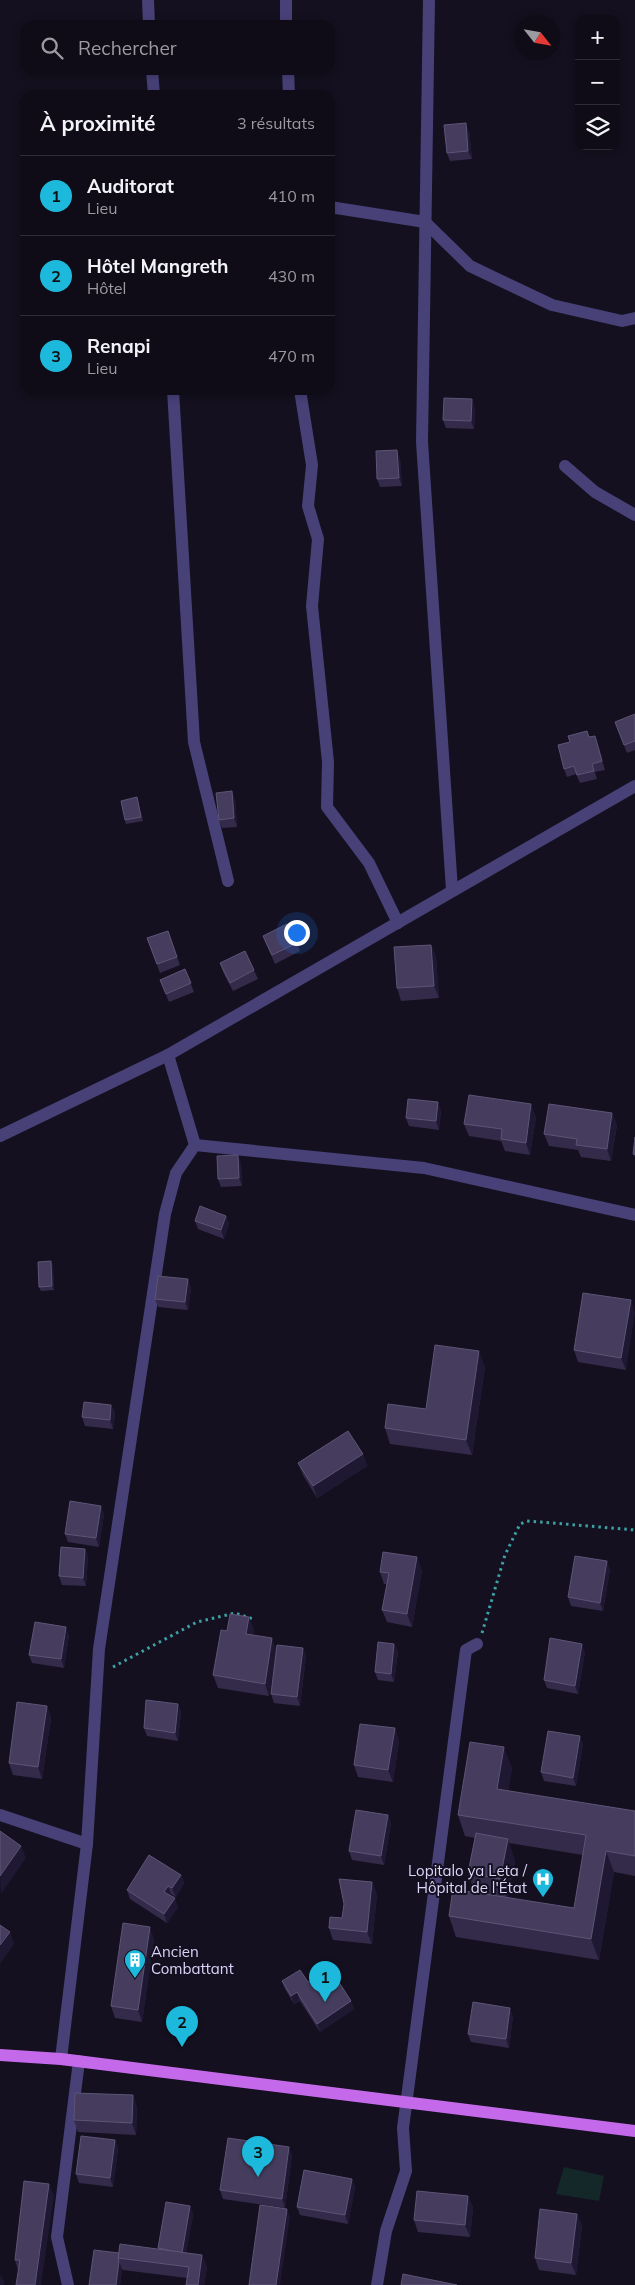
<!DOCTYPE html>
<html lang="fr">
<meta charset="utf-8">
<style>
body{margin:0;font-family:Mulish,sans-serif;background:#181520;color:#f1f3f6}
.controls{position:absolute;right:15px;top:15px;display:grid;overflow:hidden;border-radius:10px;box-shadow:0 2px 8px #0003}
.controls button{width:45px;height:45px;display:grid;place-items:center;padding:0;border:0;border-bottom:1px solid #2f2c36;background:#0f0c17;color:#f1f3f6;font:25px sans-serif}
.compass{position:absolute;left:515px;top:15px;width:45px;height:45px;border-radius:50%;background:#0f0c17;box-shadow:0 2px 8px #0003;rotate:121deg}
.you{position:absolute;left:296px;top:932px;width:18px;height:18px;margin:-12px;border:4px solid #fff;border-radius:50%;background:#1a73e8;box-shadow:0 0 0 8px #1a73e833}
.badge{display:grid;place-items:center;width:32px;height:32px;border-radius:50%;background:#1db9dc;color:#111;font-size:16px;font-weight:700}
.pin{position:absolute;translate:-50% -41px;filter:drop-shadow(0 1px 2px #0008)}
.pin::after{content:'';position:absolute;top:26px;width:18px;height:15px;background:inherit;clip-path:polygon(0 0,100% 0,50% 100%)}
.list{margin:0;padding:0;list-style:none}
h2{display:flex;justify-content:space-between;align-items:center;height:65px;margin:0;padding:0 20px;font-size:21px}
h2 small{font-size:16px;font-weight:400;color:#9b9ba1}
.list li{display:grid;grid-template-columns:32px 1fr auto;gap:15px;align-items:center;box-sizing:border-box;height:80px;padding:0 20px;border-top:1px solid #2f2c36}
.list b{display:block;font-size:19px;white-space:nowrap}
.list p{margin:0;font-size:16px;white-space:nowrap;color:#9b9ba1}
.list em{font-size:16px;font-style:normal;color:#9b9ba1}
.icon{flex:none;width:28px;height:28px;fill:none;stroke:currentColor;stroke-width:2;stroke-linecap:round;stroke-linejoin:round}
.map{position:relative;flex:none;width:635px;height:2285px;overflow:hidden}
.search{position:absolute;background:#0f0c17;box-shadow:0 2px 8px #0003;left:20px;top:20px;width:315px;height:55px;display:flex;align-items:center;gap:12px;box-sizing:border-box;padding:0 18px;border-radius:15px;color:#9b9ba1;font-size:19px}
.panel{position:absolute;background:#0f0c17;box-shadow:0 2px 8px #0003;left:20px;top:90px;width:315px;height:305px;border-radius:15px}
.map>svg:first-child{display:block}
.green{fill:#142829}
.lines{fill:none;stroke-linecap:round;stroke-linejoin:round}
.path{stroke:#3da1a4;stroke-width:3;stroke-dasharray:2.5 4;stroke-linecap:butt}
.minor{stroke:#474178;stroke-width:12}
.primary{stroke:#c569eb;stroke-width:12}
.wall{fill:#342b4b;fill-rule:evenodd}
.shaded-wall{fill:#1f1832}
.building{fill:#463d5e;stroke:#5d5576}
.labels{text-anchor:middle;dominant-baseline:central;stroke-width:4;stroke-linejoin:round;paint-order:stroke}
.poi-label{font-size:15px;fill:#dbd4f9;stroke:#14101f;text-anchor:end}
</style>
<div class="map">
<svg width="635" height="2285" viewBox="0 0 635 2285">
<rect width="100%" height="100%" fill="#14101f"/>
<!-- green -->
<path class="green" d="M 564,2167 L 604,2176 L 599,2201 L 556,2194 Z"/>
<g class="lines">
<!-- path -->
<g class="path">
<path d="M 482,1633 L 505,1555 L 520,1524 L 527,1521 L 541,1522 L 635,1530"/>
<path d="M 113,1667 L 197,1622 L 235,1613 L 253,1619"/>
</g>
<!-- minor -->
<g class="minor">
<path d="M 148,0 L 149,25"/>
<path d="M 286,0 L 286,25"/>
<path d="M 429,0 L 422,442 L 452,890"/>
<path d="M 152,70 L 154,95"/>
<path d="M 288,70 L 289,95"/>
<path d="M 330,207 L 425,222 L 470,266 L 552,305 L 622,321 L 635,318"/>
<path d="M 173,390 L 194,742 L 228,881"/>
<path d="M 300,390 L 312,465 L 308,506 L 318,539 L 312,606 L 328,762 L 327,807 L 369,863 L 398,923"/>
<path d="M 565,466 L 595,492 L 635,515"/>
<path d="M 168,1055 L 195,1145"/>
<path d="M 0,1136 L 168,1055 L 635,786"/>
<path d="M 0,1815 L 87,1844"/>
<path d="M 61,2059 L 87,1844 L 99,1649 L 165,1214 L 176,1173 L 195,1145 L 424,1168 L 635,1215"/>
<path d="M 68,2285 L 57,2237 L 79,2061"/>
<path d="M 377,2285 L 386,2231 L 406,2171 L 403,2128 L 466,1650 L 477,1644"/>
</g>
<!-- primary -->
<path class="primary" d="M 0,2055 L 61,2059 L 635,2131"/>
</g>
<!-- wall -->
<g class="wall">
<path d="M 469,131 L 472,159 L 450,161 L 447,153 Z"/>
<path d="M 475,408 L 474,429 L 446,428 L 443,420 Z"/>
<path d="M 400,458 L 402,486 L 380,487 L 377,479 Z"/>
<path d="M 635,714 L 635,750 L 627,753 L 615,722 Z"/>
<path d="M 590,737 L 598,744 L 605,770 L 595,772 L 597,779 L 580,783 L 576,774 L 567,777 L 564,769 Z"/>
<path d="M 137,797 L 143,821 L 126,824 L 125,820 Z"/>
<path d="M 235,799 L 237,827 L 222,828 L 219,820 Z"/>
<path d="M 168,931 L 180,965 L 160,973 L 147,938 Z"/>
<path d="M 263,936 L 297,943 L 300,951 L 275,964 L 266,944 Z"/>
<path d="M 431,945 L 436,957 L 439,998 L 401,1001 L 397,988 Z"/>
<path d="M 220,963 L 254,970 L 258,979 L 233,991 L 223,972 Z"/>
<path d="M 185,969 L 194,992 L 169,1002 L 160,980 Z"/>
<path d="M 441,1110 L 439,1130 L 409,1126 L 406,1118 Z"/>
<path d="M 612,1113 L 617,1125 L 611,1161 L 581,1157 L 578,1150 L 549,1146 L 544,1134 Z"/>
<path d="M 536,1117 L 530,1155 L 505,1151 L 501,1141 L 469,1136 L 464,1124 Z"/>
<path d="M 241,1163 L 242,1186 L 221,1187 L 218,1179 Z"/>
<path d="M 226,1216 L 229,1224 L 224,1239 L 198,1229 L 195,1221 Z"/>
<path d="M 53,1265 L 54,1290 L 41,1291 L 39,1287 Z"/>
<path d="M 188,1279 L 191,1288 L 188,1310 L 158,1307 L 155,1299 Z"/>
<path d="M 631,1300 L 626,1370 L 578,1362 L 574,1350 Z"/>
<path d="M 485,1367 L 472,1455 L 390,1444 L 385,1428 L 426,1409 Z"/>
<path d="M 111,1405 L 115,1413 L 113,1429 L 85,1426 L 82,1417 Z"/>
<path d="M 363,1454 L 367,1466 L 317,1498 L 303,1475 L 298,1463 Z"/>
<path d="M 104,1514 L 99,1547 L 68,1542 L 65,1534 Z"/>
<path d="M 85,1549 L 88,1557 L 86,1586 L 62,1585 L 59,1576 Z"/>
<path d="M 610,1569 L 603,1611 L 571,1606 L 568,1597 Z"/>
<path d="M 422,1570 L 412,1627 L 387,1622 L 382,1610 L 387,1584 L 384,1584 L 380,1572 Z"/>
<path d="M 254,1629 L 253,1635 L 276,1650 L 303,1648 L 306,1656 L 300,1706 L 274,1703 L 271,1694 L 275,1660 L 269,1696 L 218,1688 L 213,1675 L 227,1631 Z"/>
<path d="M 69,1635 L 64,1668 L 32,1663 L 29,1655 Z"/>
<path d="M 394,1644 L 398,1652 L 394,1682 L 378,1680 L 375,1672 Z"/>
<path d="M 585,1652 L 578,1694 L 547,1688 L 544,1680 Z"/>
<path d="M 178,1704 L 181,1712 L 178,1741 L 147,1736 L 144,1728 Z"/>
<path d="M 47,1706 L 51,1718 L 42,1779 L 13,1775 L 9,1763 Z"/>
<path d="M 395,1728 L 399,1741 L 393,1782 L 358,1777 L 354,1765 Z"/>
<path d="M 583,1744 L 576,1786 L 544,1781 L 541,1772 Z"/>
<path d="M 512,1768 L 508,1791 L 635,1811 L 635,1876 L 614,1872 L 599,1960 L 456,1937 L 449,1916 L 475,1893 L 468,1873 L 475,1838 L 465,1836 L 458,1815 ZM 509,1843 L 583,1855 L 574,1908 L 508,1898 L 515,1861 Z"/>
<path d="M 388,1815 L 391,1823 L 384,1865 L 352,1860 L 349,1851 Z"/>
<path d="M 181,1875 L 184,1883 L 176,1897 L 171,1894 L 170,1896 L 178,1907 L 167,1923 L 130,1899 L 127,1890 Z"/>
<path d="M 372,1882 L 377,1895 L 372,1944 L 333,1940 L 329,1928 L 342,1918 Z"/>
<path d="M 154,1939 L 142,2022 L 115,2018 L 111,2006 Z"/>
<path d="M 282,1981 L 308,1982 L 351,2001 L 354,2009 L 320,2032 L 300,2001 L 294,2004 L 285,1989 Z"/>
<path d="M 513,2016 L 509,2048 L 471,2042 L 468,2034 Z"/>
<path d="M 133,2095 L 137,2108 L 136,2135 L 78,2132 L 74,2120 Z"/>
<path d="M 115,2140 L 118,2149 L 113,2187 L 79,2183 L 76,2174 Z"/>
<path d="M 292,2155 L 285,2208 L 223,2199 L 220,2190 Z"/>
<path d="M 352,2179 L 355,2187 L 348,2224 L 300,2215 L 297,2207 Z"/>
<path d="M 54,2196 L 18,2270 L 15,2260 Z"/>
<path d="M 468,2196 L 473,2208 L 470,2237 L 418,2232 L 414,2220 Z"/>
<path d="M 190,2206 L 193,2215 L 186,2253 L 202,2255 L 207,2267 L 204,2285 L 186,2285 L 187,2278 L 123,2270 L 122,2269 L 120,2285 L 89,2285 L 119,2253 L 158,2249 L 158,2248 Z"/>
<path d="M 577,2214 L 582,2226 L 576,2275 L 539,2270 L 535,2258 Z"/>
</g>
<!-- shaded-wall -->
<g class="shaded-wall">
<path d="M 466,123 L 469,131 L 472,159 L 468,151 Z"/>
<path d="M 472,399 L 475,408 L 474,429 L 471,421 Z"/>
<path d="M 397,450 L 400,458 L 402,486 L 399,478 Z"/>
<path d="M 595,736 L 598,744 L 605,770 L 602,761 Z"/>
<path d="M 232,791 L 235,799 L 237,827 L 234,818 Z"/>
<path d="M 431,945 L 436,957 L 439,998 L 434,986 Z"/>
<path d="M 438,1102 L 441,1110 L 439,1130 L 436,1121 Z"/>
<path d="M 531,1104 L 536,1117 L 530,1155 L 526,1143 Z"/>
<path d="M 612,1113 L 617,1125 L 611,1161 L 607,1149 Z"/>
<path d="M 238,1155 L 241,1163 L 242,1186 L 239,1178 Z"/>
<path d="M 226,1216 L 229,1224 L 224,1239 L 221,1230 Z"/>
<path d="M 51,1261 L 53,1265 L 54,1290 L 52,1286 Z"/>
<path d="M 188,1279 L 191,1288 L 188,1310 L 185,1302 Z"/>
<path d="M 631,1300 L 635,1313 L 626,1370 L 621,1358 Z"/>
<path d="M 479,1351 L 485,1367 L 472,1455 L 466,1440 Z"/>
<path d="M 111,1405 L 115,1413 L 113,1429 L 110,1420 Z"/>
<path d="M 363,1454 L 367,1466 L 317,1498 L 313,1486 Z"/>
<path d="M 101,1506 L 104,1514 L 99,1547 L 96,1538 Z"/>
<path d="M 85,1549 L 88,1557 L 86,1586 L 83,1578 Z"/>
<path d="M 417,1557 L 422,1570 L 412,1627 L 407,1614 Z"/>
<path d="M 607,1561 L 610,1569 L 603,1611 L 600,1603 Z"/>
<path d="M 249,1617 L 254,1629 L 251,1647 L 246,1634 Z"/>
<path d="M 66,1627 L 69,1635 L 64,1668 L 61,1659 Z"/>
<path d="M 272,1638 L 277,1651 L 269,1696 L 265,1684 Z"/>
<path d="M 394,1644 L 398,1652 L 394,1682 L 391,1674 Z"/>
<path d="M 582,1644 L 585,1652 L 578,1694 L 575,1686 Z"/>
<path d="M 303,1648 L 306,1656 L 300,1706 L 297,1697 Z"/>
<path d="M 178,1704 L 181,1712 L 178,1741 L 175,1733 Z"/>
<path d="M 47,1706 L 51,1718 L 42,1779 L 38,1767 Z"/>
<path d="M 395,1728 L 399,1741 L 393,1782 L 388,1770 Z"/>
<path d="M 580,1736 L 583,1744 L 576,1786 L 573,1778 Z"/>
<path d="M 504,1747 L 512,1768 L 505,1810 L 497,1789 Z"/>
<path d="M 388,1815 L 391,1823 L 384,1865 L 381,1856 Z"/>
<path d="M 508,1839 L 515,1861 L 508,1900 L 500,1879 Z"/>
<path d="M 21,1846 L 26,1858 L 1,1894 L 0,1876 Z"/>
<path d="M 606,1851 L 614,1872 L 599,1960 L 591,1939 Z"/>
<path d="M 181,1875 L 184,1883 L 176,1897 L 172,1888 Z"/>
<path d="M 372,1882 L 377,1895 L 372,1944 L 367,1932 Z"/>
<path d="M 168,1886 L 171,1894 L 167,1900 L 164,1892 Z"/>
<path d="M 175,1898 L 178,1907 L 167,1923 L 164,1914 Z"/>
<path d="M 150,1927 L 154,1939 L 142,2022 L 138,2010 Z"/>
<path d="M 10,1932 L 14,1944 L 0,1964 L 0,1945 Z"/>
<path d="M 297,1992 L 300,2001 L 294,2004 L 291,1996 Z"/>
<path d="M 351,2001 L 354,2009 L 320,2032 L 317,2024 Z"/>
<path d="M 510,2008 L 513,2016 L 509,2048 L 506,2039 Z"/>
<path d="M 133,2095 L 137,2108 L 136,2135 L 132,2123 Z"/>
<path d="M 115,2140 L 118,2149 L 113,2187 L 110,2178 Z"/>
<path d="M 289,2147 L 292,2155 L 285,2208 L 282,2199 Z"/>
<path d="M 352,2179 L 355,2187 L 348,2224 L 345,2215 Z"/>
<path d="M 49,2184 L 54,2196 L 41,2285 L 35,2285 Z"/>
<path d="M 468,2196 L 473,2208 L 470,2237 L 465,2225 Z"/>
<path d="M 190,2206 L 193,2215 L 185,2261 L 182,2253 Z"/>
<path d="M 287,2209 L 290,2217 L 280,2285 L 276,2285 Z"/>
<path d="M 577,2214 L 582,2226 L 576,2275 L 571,2263 Z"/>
<path d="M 202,2255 L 207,2267 L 204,2285 L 198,2285 Z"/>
<path d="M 119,2261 L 122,2269 L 120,2285 L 116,2285 Z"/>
<path d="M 1,2274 L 4,2282 L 4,2285 L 0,2285 L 0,2280 Z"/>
</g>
<!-- building -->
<g class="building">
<path d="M 466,123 L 468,151 L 447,153 L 444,125 Z"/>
<path d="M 444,398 L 472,399 L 471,421 L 443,420 Z"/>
<path d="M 397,450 L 399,478 L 377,479 L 376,451 Z"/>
<path d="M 635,714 L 635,741 L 624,745 L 615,722 Z"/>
<path d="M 587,731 L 589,737 L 595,736 L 602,761 L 592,764 L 594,771 L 577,775 L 574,766 L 564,769 L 558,745 L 570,742 L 568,736 Z"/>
<path d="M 232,791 L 234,818 L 219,820 L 216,793 Z"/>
<path d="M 137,797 L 141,817 L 125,820 L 121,801 Z"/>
<path d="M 287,924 L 297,943 L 272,955 L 263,936 Z"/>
<path d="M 168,931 L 177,957 L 157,964 L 147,938 Z"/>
<path d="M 431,945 L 434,986 L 397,988 L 394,947 Z"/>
<path d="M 245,951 L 254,970 L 230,983 L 220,963 Z"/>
<path d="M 185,969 L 191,983 L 166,994 L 160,980 Z"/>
<path d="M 469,1095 L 531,1104 L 526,1143 L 501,1139 L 502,1129 L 464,1124 Z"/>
<path d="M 408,1099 L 438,1102 L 436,1121 L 406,1118 Z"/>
<path d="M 549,1104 L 612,1113 L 607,1149 L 576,1145 L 577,1139 L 544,1134 Z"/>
<path d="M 635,1137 L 635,1155 L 633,1154 Z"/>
<path d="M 238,1155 L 239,1178 L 218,1179 L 217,1156 Z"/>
<path d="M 200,1206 L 226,1216 L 221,1230 L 195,1221 Z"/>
<path d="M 51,1261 L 52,1286 L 39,1287 L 38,1262 Z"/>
<path d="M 158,1276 L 188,1279 L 185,1302 L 155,1299 Z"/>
<path d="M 583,1293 L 631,1300 L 621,1358 L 574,1350 Z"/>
<path d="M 435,1345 L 479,1351 L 466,1440 L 385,1428 L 388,1404 L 426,1409 Z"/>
<path d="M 84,1402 L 111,1405 L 110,1420 L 82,1417 Z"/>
<path d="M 348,1431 L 363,1454 L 313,1486 L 298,1463 Z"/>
<path d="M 70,1501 L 101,1506 L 96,1538 L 65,1534 Z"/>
<path d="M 61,1547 L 85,1549 L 83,1578 L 59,1576 Z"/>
<path d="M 383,1552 L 417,1557 L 407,1614 L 382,1610 L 389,1573 L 380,1572 Z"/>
<path d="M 575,1556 L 607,1561 L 600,1603 L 568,1597 Z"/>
<path d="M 230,1614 L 249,1617 L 246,1634 L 272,1638 L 265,1684 L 213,1675 L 221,1630 L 227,1631 Z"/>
<path d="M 35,1622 L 66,1627 L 61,1659 L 29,1655 Z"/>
<path d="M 550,1638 L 582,1644 L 575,1686 L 544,1680 Z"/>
<path d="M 378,1642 L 394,1644 L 391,1674 L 375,1672 Z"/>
<path d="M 277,1645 L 303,1648 L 297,1697 L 271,1694 Z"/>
<path d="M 146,1700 L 178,1704 L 175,1733 L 144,1728 Z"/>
<path d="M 17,1702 L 47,1706 L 38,1767 L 9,1763 Z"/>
<path d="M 360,1724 L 395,1728 L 388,1770 L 354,1765 Z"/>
<path d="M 548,1731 L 580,1736 L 573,1778 L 541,1772 Z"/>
<path d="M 470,1742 L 504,1747 L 497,1789 L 635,1811 L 635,1856 L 606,1851 L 591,1939 L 449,1916 L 453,1889 L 574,1908 L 586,1835 L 458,1815 Z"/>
<path d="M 356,1810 L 388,1815 L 381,1856 L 349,1851 Z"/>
<path d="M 0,1831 L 21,1846 L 0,1876 Z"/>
<path d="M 476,1833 L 508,1839 L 500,1879 L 468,1873 Z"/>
<path d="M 149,1855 L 181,1875 L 172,1888 L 168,1886 L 164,1892 L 175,1898 L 164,1914 L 127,1890 Z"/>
<path d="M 339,1879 L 372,1882 L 367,1932 L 329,1928 L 330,1917 L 342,1918 L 344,1904 Z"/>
<path d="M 123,1923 L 150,1927 L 138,2010 L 111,2006 Z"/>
<path d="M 0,1925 L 10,1932 L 0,1945 Z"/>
<path d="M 330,1968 L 351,2001 L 317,2024 L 297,1992 L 291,1996 L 282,1981 L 300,1970 L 308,1982 Z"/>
<path d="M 473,2002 L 510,2008 L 506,2039 L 468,2034 Z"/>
<path d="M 75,2093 L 133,2095 L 132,2123 L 74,2120 Z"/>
<path d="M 81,2136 L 115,2140 L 110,2178 L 76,2174 Z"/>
<path d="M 228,2138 L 289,2147 L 282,2199 L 220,2190 Z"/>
<path d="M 304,2170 L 352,2179 L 345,2215 L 297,2207 Z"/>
<path d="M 24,2181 L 49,2184 L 35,2285 L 16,2285 L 20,2260 L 15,2260 Z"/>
<path d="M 417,2191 L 468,2196 L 465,2225 L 414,2220 Z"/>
<path d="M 166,2202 L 190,2206 L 182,2253 L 158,2248 Z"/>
<path d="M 260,2205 L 287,2209 L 276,2285 L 249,2285 Z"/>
<path d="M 540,2209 L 577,2214 L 571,2263 L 535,2258 Z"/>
<path d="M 120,2244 L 202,2255 L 198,2285 L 186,2285 L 189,2267 L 118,2258 Z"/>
<path d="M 94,2250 L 119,2253 L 118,2258 L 119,2261 L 116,2285 L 89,2285 Z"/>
<path d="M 403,2274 L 457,2285 L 401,2285 Z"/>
</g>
<!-- icons -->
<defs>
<g id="hospital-pin" transform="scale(1.125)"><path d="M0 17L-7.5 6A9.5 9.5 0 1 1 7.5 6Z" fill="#1db9dc" stroke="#14101f"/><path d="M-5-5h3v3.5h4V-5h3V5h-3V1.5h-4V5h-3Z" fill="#fff"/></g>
<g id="building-pin" transform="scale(1.125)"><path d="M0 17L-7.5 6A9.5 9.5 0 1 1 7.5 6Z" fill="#1db9dc" stroke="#14101f"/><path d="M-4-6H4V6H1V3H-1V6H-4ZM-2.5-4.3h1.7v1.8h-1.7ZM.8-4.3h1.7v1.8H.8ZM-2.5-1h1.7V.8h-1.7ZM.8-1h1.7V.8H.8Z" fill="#fff"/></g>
</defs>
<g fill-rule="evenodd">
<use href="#hospital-pin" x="543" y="1879"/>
<use href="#building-pin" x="135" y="1960"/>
</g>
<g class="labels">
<!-- poi labels -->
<g class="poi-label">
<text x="527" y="1870">Lopitalo ya Leta /<tspan x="527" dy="17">Hôpital de l'État</tspan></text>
<text x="151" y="1951" text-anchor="start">Ancien<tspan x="151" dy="17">Combattant</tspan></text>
</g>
</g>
</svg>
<div class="controls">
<button>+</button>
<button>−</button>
<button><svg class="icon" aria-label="layers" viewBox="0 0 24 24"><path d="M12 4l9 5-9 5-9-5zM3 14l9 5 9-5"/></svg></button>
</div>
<svg class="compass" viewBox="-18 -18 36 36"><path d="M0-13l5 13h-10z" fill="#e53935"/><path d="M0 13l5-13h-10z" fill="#9b9ba1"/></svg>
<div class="you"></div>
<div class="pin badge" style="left:325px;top:2002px">1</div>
<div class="pin badge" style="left:182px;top:2047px">2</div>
<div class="pin badge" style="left:258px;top:2177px">3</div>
<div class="search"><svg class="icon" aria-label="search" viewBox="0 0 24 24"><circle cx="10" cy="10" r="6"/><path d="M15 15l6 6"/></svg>Rechercher</div>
<section class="panel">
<h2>À proximité<small>3 résultats</small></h2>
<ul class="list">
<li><span class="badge">1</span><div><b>Auditorat</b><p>Lieu</p></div><em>410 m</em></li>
<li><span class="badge">2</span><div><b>Hôtel Mangreth</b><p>Hôtel</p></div><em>430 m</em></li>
<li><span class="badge">3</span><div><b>Renapi</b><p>Lieu</p></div><em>470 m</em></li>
</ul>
</section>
</div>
